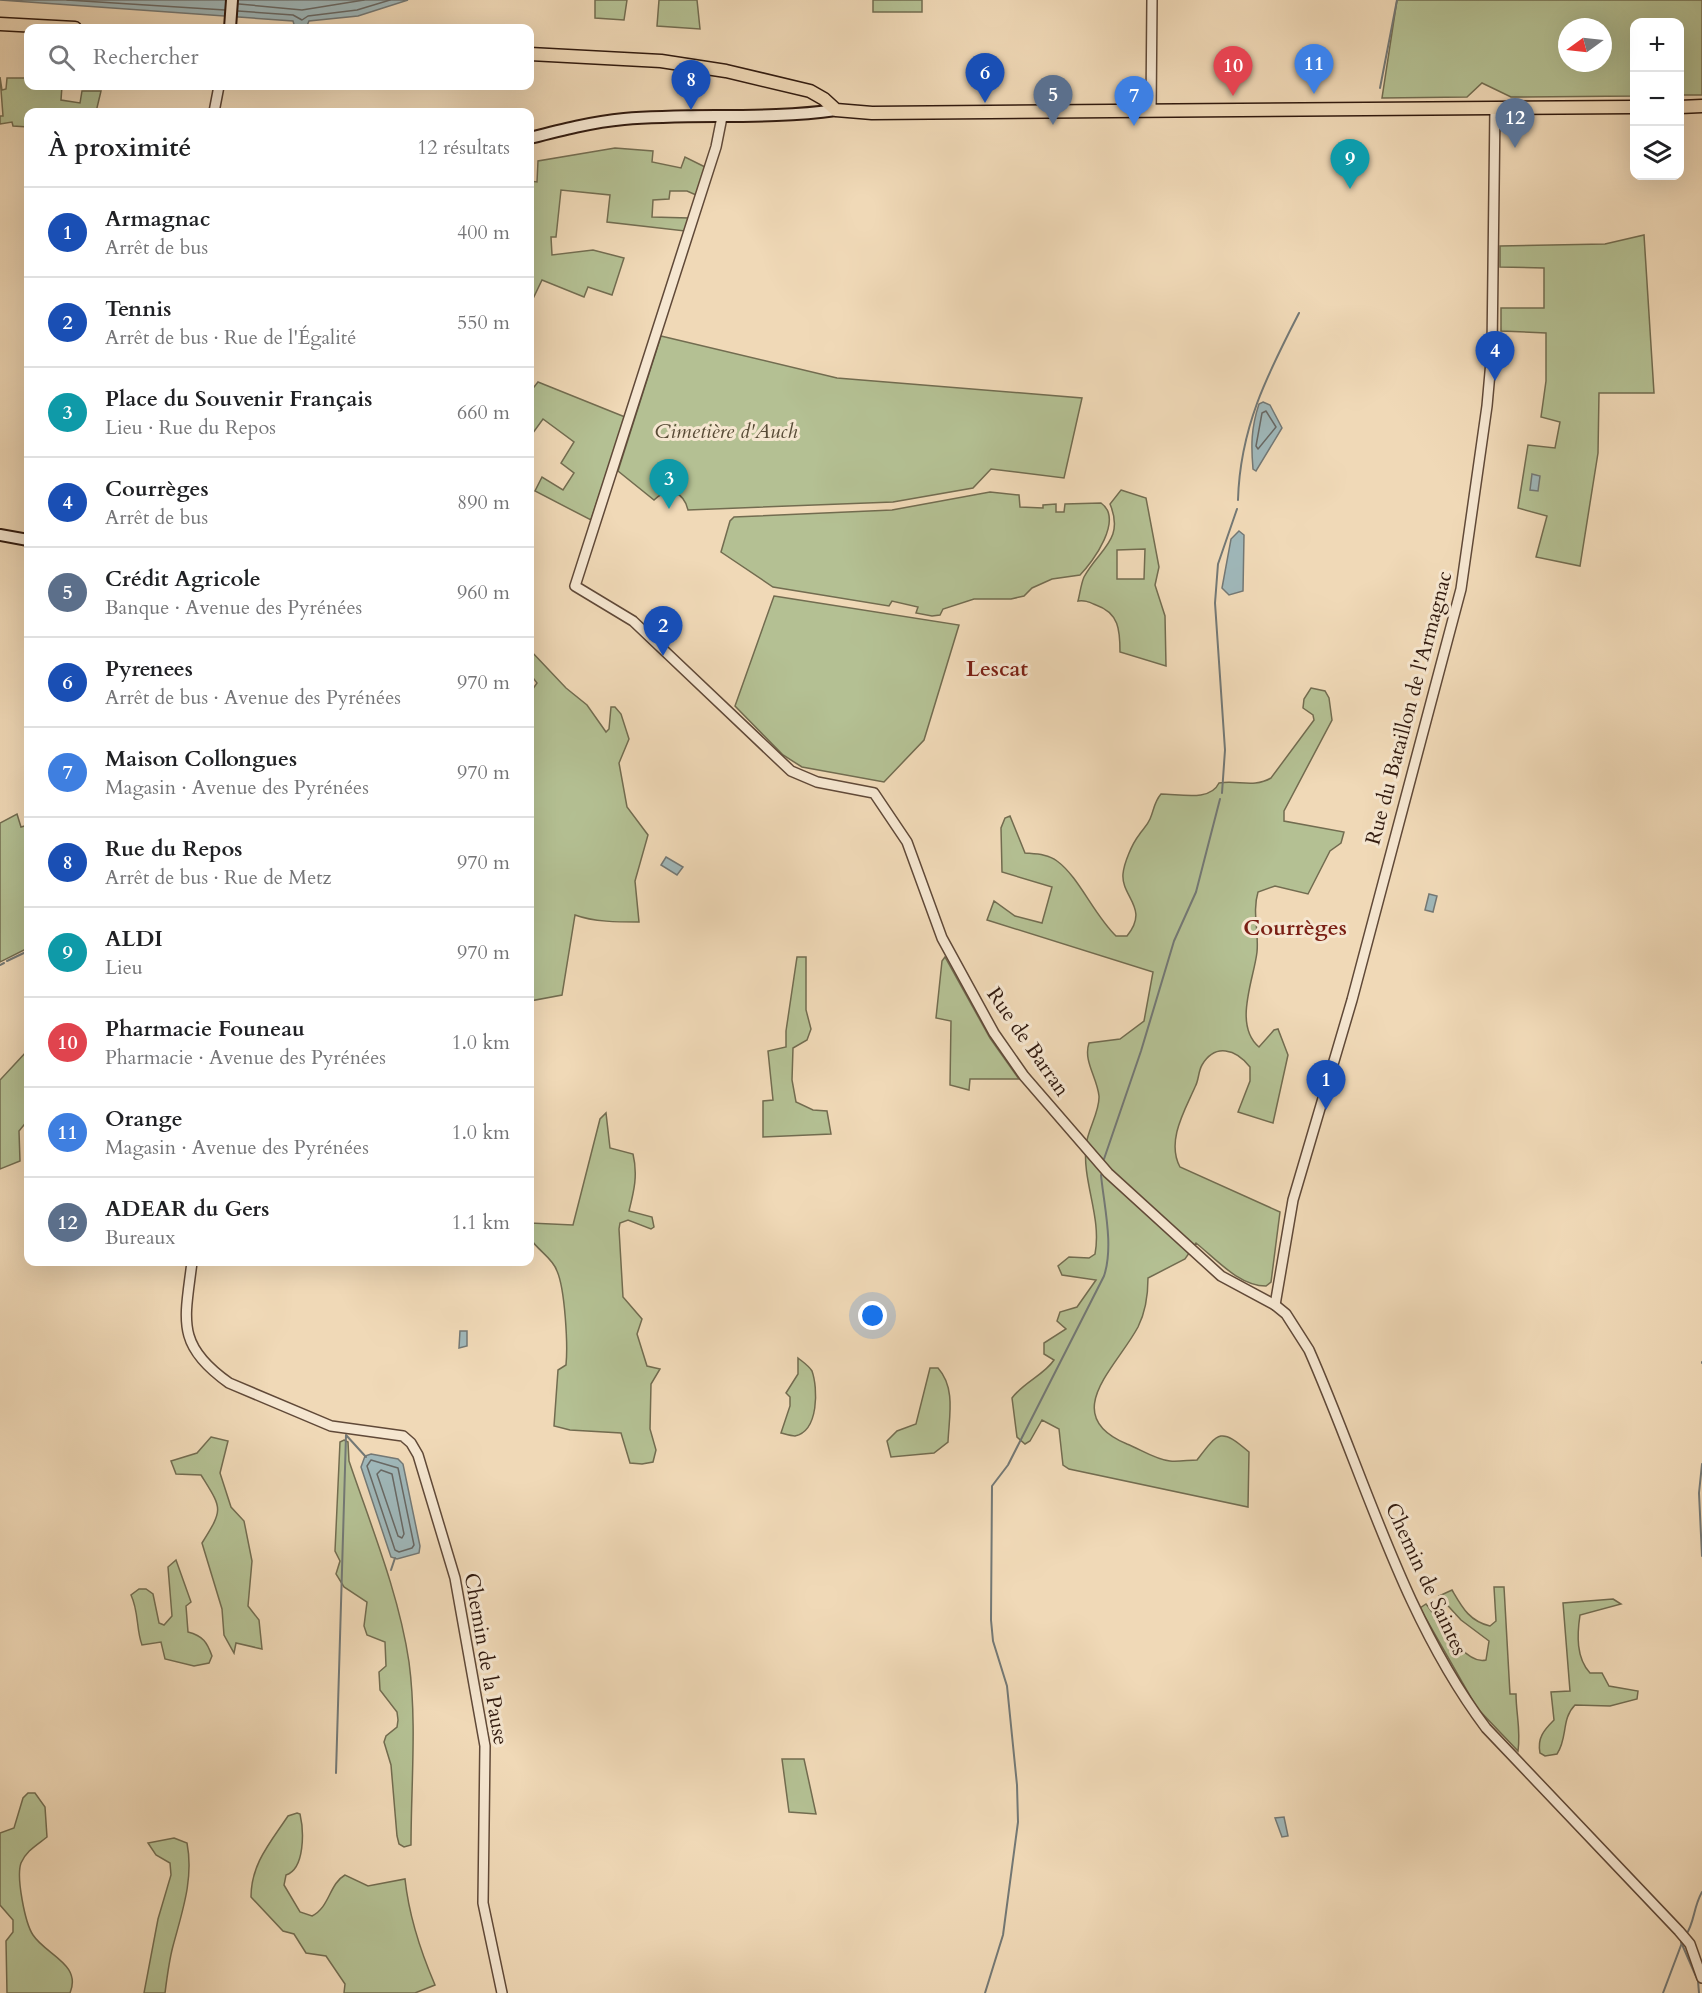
<!DOCTYPE html>
<html lang="fr">
<meta charset="utf-8">
<style>
body{margin:0;font-family:Cardo,serif;background:#f2f2f2;color:#202124}
.controls{position:absolute;right:18px;top:18px;display:grid;overflow:hidden;border-radius:12px;box-shadow:0 6px 24px #0002}
.controls button{width:54px;height:54px;display:grid;place-items:center;padding:0;border:0;border-bottom:2px solid #e0e0e0;background:#fff;color:#202124;font:30px sans-serif}
.compass{position:absolute;left:1558px;top:18px;width:54px;height:54px;border-radius:50%;background:#fff;box-shadow:0 6px 24px #0002;rotate:255deg}
.you{position:absolute;left:873px;top:1316px;width:21px;height:21px;margin:-15px;border:4px solid #fff;border-radius:50%;background:#1a73e8;box-shadow:0 0 0 9px #1a73e833}
.badge{display:grid;place-items:center;width:39px;height:39px;border-radius:50%;background:#db2777;color:#fff;font-size:20px;font-weight:700}
.pin{position:absolute;translate:-50% -50px;filter:drop-shadow(0 2px 3px #0008)}
.pin::after{content:'';position:absolute;top:32px;width:21px;height:18px;background:inherit;clip-path:polygon(0 0,100% 0,50% 100%)}
.list{margin:0;padding:0;list-style:none}
h2{display:flex;justify-content:space-between;align-items:center;height:78px;margin:0;padding:0 24px;font-size:26px}
h2 small{font-size:20px;font-weight:400;color:#757577}
.list li{display:grid;grid-template-columns:39px 1fr auto;gap:18px;align-items:center;box-sizing:border-box;height:90px;padding:0 24px;border-top:2px solid #e0e0e0}
.list b{display:block;font-size:22px;white-space:nowrap}
.list p{margin:0;font-size:20px;white-space:nowrap;color:#757577}
.list em{font-size:20px;font-style:normal;color:#757577}
.icon{flex:none;width:33px;height:33px;fill:none;stroke:currentColor;stroke-width:2;stroke-linecap:round;stroke-linejoin:round}
.map{position:relative;flex:none;width:1702px;height:1993px;overflow:hidden}
.search{position:absolute;background:#fff;box-shadow:0 6px 24px #0002;left:24px;top:24px;width:510px;height:66px;display:flex;align-items:center;gap:15px;box-sizing:border-box;padding:0 21px;border-radius:12px;color:#757577;font-size:22px}
.panel{position:absolute;background:#fff;box-shadow:0 6px 24px #0002;left:24px;top:108px;width:510px;height:1158px;border-radius:12px}
.map>svg:first-child{display:block}
.green{fill:#b4c093;stroke:#726c50;stroke-width:1.5;fill-rule:evenodd}
.water{fill:#9fb7b9;stroke:#737875;stroke-width:1.5}
.lines{fill:none;stroke-linecap:round;stroke-linejoin:round}
.shore{stroke:#686864;stroke-width:1.5}
.stream{stroke:#737875;stroke-width:2}
.tertiary-casing{stroke:#604938;stroke-width:12}
.secondary-casing{stroke:#30190e;stroke-width:14}
.primary-casing{stroke:#30190e;stroke-width:15}
.tertiary{stroke:#f5e6d0;stroke-width:9}
.secondary{stroke:#f5e6d0;stroke-width:10}
.primary{stroke:#f0d9b7;stroke-width:12}
.labels{text-anchor:middle;dominant-baseline:central;stroke-width:6;stroke-linejoin:round;paint-order:stroke}
.park-label{font-size:21px;font-style:italic;fill:#584b36;stroke:#f5e6d0}
.street-label{font-size:21px;fill:#30190e;stroke:#f5e6d0}
.neighbourhood-label{font-size:22px;font-weight:bold;fill:#7a1f14;stroke:#f5e6d0}
</style>
<div class="map">
<svg width="1702" height="1993" viewBox="0 0 1702 1993">
<rect width="100%" height="100%" fill="#f0d9b7"/>
<filter id="stains"><feTurbulence type="fractalNoise" baseFrequency=".00333" numOctaves="4"/><feColorMatrix values="0 0 0 0 .2 0 0 0 0 .09 0 0 0 0 .02 0 0 0 .5 -.17"/></filter>
<radialGradient id="worn" r=".72"><stop offset=".6" stop-color="#630" stop-opacity="0"/><stop offset="1" stop-color="#630" stop-opacity=".3"/></radialGradient>
<!-- green -->
<g class="green">
<path d="M 595,0 L 627,0 L 624,20 L 595,18 Z"/>
<path d="M 659,0 L 697,0 L 700,29 L 657,26 Z"/>
<rect x="873" y="0" width="49" height="12"/>
<path d="M 1397,0 L 1702,0 L 1702,95 L 1680,95 L 1680,22 L 1634,22 L 1634,96 L 1511,97 L 1482,83 L 1467,97 L 1382,98 ZM 1567,27 L 1603,27 L 1603,63 L 1567,63 Z"/>
<path d="M 0,77 L 2,90 L 6,89 L 7,78 L 28,78 L 28,86 L 62,86 L 61,100 L 80,103 L 82,91 L 101,91 L 96,112 L 28,112 L 28,127 L 13,126 L 12,122 L 0,124 L 0,116 L 3,116 Z"/>
<path d="M 615,148 L 653,151 L 652,162 L 681,168 L 685,157 L 705,167 L 696,195 L 687,191 L 670,191 L 669,199 L 653,200 L 652,217 L 689,218 L 685,231 L 607,222 L 610,195 L 561,190 L 556,237 L 551,237 L 552,255 L 593,250 L 624,258 L 612,295 L 588,287 L 584,297 L 542,280 L 530,305 L 530,181 L 537,182 L 538,161 Z"/>
<path d="M 1644,235 L 1654,393 L 1599,393 L 1598,453 L 1580,566 L 1536,557 L 1547,516 L 1518,508 L 1528,445 L 1555,448 L 1560,422 L 1541,417 L 1546,381 L 1546,333 L 1501,331 L 1501,308 L 1544,308 L 1544,268 L 1500,267 L 1500,246 L 1605,244 Z"/>
<path d="M 661,336 L 837,378 L 1082,398 L 1064,478 L 991,469 L 973,488 L 893,502 L 688,510 C 684,492 668,486 654,500 L 618,471 Z"/>
<path d="M 538,382 L 625,417 L 591,520 L 535,491 L 542,477 L 563,490 L 574,473 L 561,463 L 574,442 L 543,419 L 530,437 L 530,385 L 534,387 Z"/>
<path d="M 1121,490 L 1146,498 L 1159,567 L 1155,585 L 1165,616 L 1166,666 L 1120,652 C 1120,630 1119,613 1096,605 C 1089,602 1085,600 1078,601 C 1080,593 1081,584 1084,577 C 1099,549 1125,540 1110,504 ZM 1145,549 L 1144,579 L 1117,579 L 1117,550 Z"/>
<path d="M 990,492 L 1019,495 L 1020,507 L 1043,508 L 1043,505 L 1056,504 L 1056,512 L 1064,512 L 1065,504 L 1101,503 C 1124,519 1093,562 1080,575 L 1052,579 L 1032,588 L 1024,596 L 1011,599 L 974,599 L 943,609 L 940,615 L 932,616 L 916,613 L 918,607 L 892,601 L 889,606 L 773,587 L 721,552 L 730,521 L 734,517 L 892,510 Z"/>
<path d="M 774,596 L 959,625 L 924,740 L 884,782 L 802,767 L 783,755 L 735,706 Z"/>
<path d="M 530,650 L 566,688 L 587,705 L 606,732 L 609,729 L 611,707 L 615,707 L 621,714 L 629,739 L 619,763 L 627,807 L 648,835 L 635,881 L 639,922 C 618,922 594,922 575,915 L 562,995 L 530,1001 L 530,693 L 537,683 L 530,674 Z"/>
<path d="M 1311,688 L 1325,691 L 1329,698 L 1332,720 L 1284,811 L 1284,821 L 1344,832 L 1341,843 L 1330,851 L 1308,894 L 1275,886 L 1258,892 C 1252,912 1259,931 1257,952 C 1254,979 1233,1025 1259,1047 L 1274,1030 L 1278,1029 L 1288,1055 L 1273,1123 L 1238,1112 L 1250,1081 L 1250,1067 C 1236,1049 1215,1043 1202,1065 C 1198,1072 1199,1080 1195,1087 C 1185,1110 1166,1141 1180,1167 L 1280,1212 L 1271,1282 L 1266,1286 C 1239,1286 1216,1259 1196,1243 L 1185,1259 L 1148,1278 C 1148,1296 1146,1311 1138,1327 C 1116,1368 1058,1415 1127,1444 C 1140,1449 1156,1460 1170,1461 C 1178,1462 1189,1460 1197,1460 C 1219,1431 1221,1428 1249,1452 L 1248,1507 L 1069,1469 L 1063,1465 L 1059,1429 L 1042,1420 L 1030,1441 L 1025,1444 L 1017,1437 L 1012,1398 C 1024,1382 1044,1375 1054,1360 L 1044,1354 L 1044,1343 L 1066,1329 L 1057,1321 L 1060,1312 L 1077,1307 L 1096,1280 L 1062,1275 L 1058,1266 L 1069,1257 L 1089,1258 L 1095,1254 C 1102,1217 1082,1182 1086,1145 C 1088,1129 1100,1111 1099,1096 C 1097,1077 1083,1061 1089,1043 L 1120,1039 L 1144,1021 L 1153,972 L 987,920 L 994,901 L 1015,916 L 1042,923 L 1052,887 L 1002,872 L 1001,828 L 1005,818 L 1010,816 L 1025,853 C 1036,854 1048,854 1057,861 C 1079,877 1094,915 1116,936 L 1127,936 C 1150,908 1121,897 1123,874 C 1124,863 1132,844 1139,835 C 1143,829 1147,826 1150,819 C 1154,810 1154,802 1161,794 C 1180,794 1210,802 1219,783 C 1238,780 1254,788 1271,778 L 1314,720 L 1313,715 L 1303,708 L 1304,699 Z"/>
<path d="M 17,814 L 21,827 L 28,825 L 28,948 L 0,962 L 0,823 Z"/>
<path d="M 797,957 L 806,957 L 806,1010 L 811,1029 L 807,1040 L 793,1048 L 792,1080 L 796,1102 L 813,1110 L 827,1111 L 831,1134 L 763,1137 L 763,1101 L 773,1100 L 768,1051 L 786,1047 L 786,1031 Z"/>
<path d="M 945,957 L 990,1038 L 1019,1079 L 970,1079 L 969,1090 L 950,1085 L 951,1021 L 936,1018 L 942,961 Z"/>
<path d="M 28,1050 L 28,1120 L 19,1131 L 20,1161 L 0,1169 L 0,1080 Z"/>
<path d="M 606,1113 L 610,1148 L 633,1154 C 638,1175 634,1191 629,1211 L 652,1217 L 654,1227 L 651,1229 L 628,1220 L 620,1223 L 619,1229 L 623,1297 L 642,1319 L 637,1334 L 647,1366 L 660,1369 L 651,1384 L 650,1429 L 656,1450 L 653,1462 L 642,1464 L 630,1463 L 621,1433 L 570,1430 L 554,1426 L 558,1370 L 566,1365 C 568,1345 565,1289 557,1271 C 553,1258 537,1250 530,1238 L 530,1223 L 573,1225 L 600,1119 Z"/>
<path d="M 798,1358 C 803,1362 809,1366 812,1371 C 818,1388 819,1431 795,1436 C 791,1436 785,1434 781,1433 L 790,1406 L 790,1397 L 786,1393 L 798,1374 Z"/>
<path d="M 930,1368 L 938,1368 C 956,1388 949,1417 948,1442 L 934,1453 L 891,1457 L 887,1441 L 897,1431 L 916,1424 Z"/>
<path d="M 211,1437 L 228,1441 L 220,1473 L 231,1507 L 244,1521 L 252,1561 L 248,1606 L 259,1620 L 262,1649 L 236,1643 L 234,1653 L 224,1635 L 222,1609 L 202,1543 C 224,1508 222,1509 201,1475 L 176,1474 L 171,1461 L 197,1453 Z"/>
<path d="M 344,1440 L 348,1442 L 349,1461 C 371,1526 399,1594 409,1662 C 417,1722 411,1785 411,1845 L 404,1847 L 399,1844 L 397,1836 L 391,1765 L 384,1742 L 386,1736 L 397,1727 L 398,1720 L 397,1712 L 380,1690 L 379,1672 L 386,1666 L 385,1642 L 367,1635 L 364,1626 L 367,1602 L 344,1587 L 336,1574 L 340,1561 L 335,1551 L 340,1442 Z"/>
<path d="M 176,1560 L 191,1602 L 186,1606 L 188,1632 C 203,1636 207,1642 212,1656 L 209,1663 L 194,1666 L 165,1659 L 161,1642 L 142,1645 C 136,1629 139,1612 131,1595 L 139,1589 L 146,1589 L 153,1594 L 159,1623 L 164,1625 L 172,1616 L 168,1567 Z"/>
<path d="M 1494,1587 L 1504,1587 L 1510,1694 L 1516,1694 C 1516,1714 1521,1730 1518,1751 L 1477,1708 L 1420,1608 L 1426,1604 C 1438,1619 1465,1666 1486,1660 L 1489,1641 L 1461,1620 L 1439,1596 L 1452,1590 C 1462,1607 1469,1621 1490,1626 L 1496,1621 Z"/>
<path d="M 1613,1599 L 1621,1604 L 1580,1615 C 1577,1635 1576,1658 1590,1673 L 1602,1673 L 1609,1686 L 1638,1691 L 1637,1699 L 1610,1706 L 1575,1705 C 1561,1719 1568,1738 1557,1754 L 1545,1756 L 1540,1753 C 1537,1738 1544,1730 1554,1720 L 1551,1692 L 1570,1691 L 1563,1603 Z"/>
<path d="M 782,1759 L 804,1759 L 816,1814 L 789,1812 Z"/>
<path d="M 28,1793 L 35,1793 L 45,1807 L 47,1837 C 37,1845 26,1851 21,1863 C 16,1877 25,1923 33,1935 C 46,1955 82,1964 70,1993 L 7,1993 L 6,1941 L 13,1932 L 13,1920 L 0,1905 L 0,1833 L 14,1828 L 23,1798 Z"/>
<path d="M 297,1813 L 300,1814 C 304,1831 305,1869 286,1875 L 284,1885 L 300,1912 L 312,1916 C 330,1907 329,1884 345,1875 L 368,1886 L 405,1879 C 409,1917 420,1950 435,1985 L 415,1993 L 344,1993 L 345,1984 L 326,1956 L 306,1953 L 294,1934 L 283,1931 L 251,1897 C 251,1864 270,1843 288,1816 Z"/>
<path d="M 174,1838 L 187,1843 C 194,1879 182,1912 173,1946 C 169,1961 167,1977 165,1993 L 144,1993 L 158,1919 L 171,1875 L 170,1863 L 156,1855 L 148,1843 Z"/>
</g>
<!-- water -->
<g class="water">
<path d="M 0,0 L 408,0 L 358,16 L 309,21 L 306,28 L 295,28 L 293,21 Z"/>
<path d="M 1263,402 L 1270,405 L 1282,428 L 1256,471 L 1253,469 C 1251,446 1251,428 1259,404 Z"/>
<path d="M 1532,474 L 1540,476 L 1538,491 L 1530,490 Z"/>
<path d="M 1239,531 L 1244,535 L 1243,591 L 1229,595 L 1222,588 L 1231,539 Z"/>
<path d="M 666,857 L 683,867 L 677,875 L 661,865 Z"/>
<path d="M 1429,894 L 1437,896 L 1433,912 L 1425,910 Z"/>
<path d="M 460,1331 L 467,1331 L 467,1346 L 459,1348 Z"/>
<path d="M 371,1454 L 398,1459 L 403,1464 L 420,1546 L 419,1553 L 397,1559 L 391,1557 L 361,1467 L 365,1456 Z"/>
<path d="M 1284,1817 L 1288,1836 L 1282,1837 L 1275,1818 Z"/>
</g>
<g class="lines">
<!-- shore -->
<g class="shore">
<path d="M 67,0 L 225,10"/>
<path d="M 239,4 L 302,10 L 364,0"/>
<path d="M 238,11 L 293,15 L 302,20 L 308,16 L 357,10 L 390,0"/>
<path d="M 1266,411 L 1276,427 L 1258,449 L 1256,446 L 1262,413 Z"/>
<path d="M 371,1460 L 398,1468 L 414,1545 L 412,1548 L 399,1552 L 395,1550 L 367,1466 Z"/>
<path d="M 381,1470 L 392,1474 L 404,1534 L 402,1538 L 398,1536 L 377,1474 Z"/>
</g>
<!-- stream -->
<g class="stream">
<path d="M 1380,88 L 1397,0"/>
<path d="M 1238,500 C 1240,428 1267,375 1299,313"/>
<path d="M 1222,793 L 1225,750 L 1215,603 L 1218,564 L 1237,509"/>
<path d="M 7,961 L 28,951"/>
<path d="M 0,965 L 4,963"/>
<path d="M 1104,1159 L 1141,1051 L 1174,941 L 1196,892 L 1220,799"/>
<path d="M 1702,1362 L 1702,1363"/>
<path d="M 1702,1464 L 1699,1493 L 1702,1556"/>
<path d="M 391,1570 L 395,1558"/>
<path d="M 336,1773 L 346,1435 L 366,1457"/>
<path d="M 1686,1935 C 1695,1921 1693,1908 1702,1892"/>
<path d="M 1681,1942 L 1698,1981 L 1699,1993"/>
<path d="M 985,1993 L 1003,1935 L 1018,1822 L 1017,1785 L 1007,1686 L 993,1641 L 991,1620 L 992,1486 L 1008,1465 L 1104,1276 C 1114,1246 1104,1206 1101,1175"/>
<path d="M 1663,1993 L 1683,1940"/>
</g>
<!-- tertiary casing -->
<g class="tertiary-casing">
<g id="tertiary">
<path d="M 1151,111 L 1152,0"/>
<path d="M 214,112 L 219,86"/>
<path d="M 722,117 L 716,147 L 575,586 L 633,621 L 791,771 L 817,782 L 874,793 L 907,842 L 942,938 L 994,1033 L 1024,1076 L 1108,1173 L 1221,1276 L 1275,1305 L 1286,1314 L 1309,1350 C 1365,1477 1402,1616 1486,1728 L 1679,1931 L 1690,1944 L 1702,1978"/>
<path d="M 192,1262 C 185,1320 175,1345 229,1383 L 331,1426 L 403,1436 L 411,1443 L 418,1455 L 455,1578 L 485,1746 L 483,1903 L 502,1993"/>
<path d="M 1275,1305 L 1293,1200 L 1352,1000 L 1461,589 L 1487,406 L 1492,350 L 1495,108"/>
</g>
</g>
<!-- secondary casing -->
<g class="secondary-casing">
<g id="secondary">
<path d="M 230,28 L 232,0"/>
<path d="M 530,138 C 561,130 592,122 624,119 C 695,113 766,120 836,110"/>
<path d="M 0,535 L 28,540"/>
</g>
</g>
<!-- primary casing -->
<g class="primary-casing">
<g id="primary">
<path d="M 0,24 L 75,28"/>
<path d="M 530,54 L 661,61 L 726,71 L 810,91 L 824,99 L 836,110 L 872,113 L 1634,107"/>
<path d="M 1680,107 L 1702,106"/>
</g>
</g>
<!-- tertiary -->
<use href="#tertiary" class="tertiary"/>
<!-- secondary -->
<use href="#secondary" class="secondary"/>
<!-- primary -->
<use href="#primary" class="primary"/>
</g>
<g class="labels">
<!-- park labels -->
<g class="park-label">
<text x="726" y="431">Cimetière d'Auch</text>
</g>
<!-- street labels -->
<g class="street-label">
<text transform="translate(1409 708) rotate(-75)">Rue du Bataillon de l'Armagnac</text>
<text transform="translate(1028 1042) rotate(55)">Rue de Barran</text>
<text transform="translate(1426 1579) rotate(65)">Chemin de Saintes</text>
<text transform="translate(486 1659) rotate(80)">Chemin de la Pause</text>
</g>
<!-- neighbourhood labels -->
<g class="neighbourhood-label">
<text x="997" y="669">Lescat</text>
<text x="1295" y="928">Courrèges</text>
</g>
</g>
<rect width="100%" height="100%" filter="url(#stains)"/>
<rect width="100%" height="100%" fill="url(#worn)"/>
</svg>
<div class="controls">
<button>+</button>
<button>−</button>
<button><svg class="icon" aria-label="layers" viewBox="0 0 24 24"><path d="M12 4l9 5-9 5-9-5zM3 14l9 5 9-5"/></svg></button>
</div>
<svg class="compass" viewBox="-18 -18 36 36"><path d="M0-13l5 13h-10z" fill="#e53935"/><path d="M0 13l5-13h-10z" fill="#757577"/></svg>
<div class="you"></div>
<div class="pin badge" style="left:1326px;top:1110px;background:#1a4fb4">1</div>
<div class="pin badge" style="left:663px;top:656px;background:#1a4fb4">2</div>
<div class="pin badge" style="left:669px;top:509px;background:#0f9aa8">3</div>
<div class="pin badge" style="left:1495px;top:381px;background:#1a4fb4">4</div>
<div class="pin badge" style="left:1053px;top:125px;background:#5c6f8a">5</div>
<div class="pin badge" style="left:985px;top:103px;background:#1a4fb4">6</div>
<div class="pin badge" style="left:1134px;top:126px;background:#3f7fe0">7</div>
<div class="pin badge" style="left:691px;top:110px;background:#1a4fb4">8</div>
<div class="pin badge" style="left:1350px;top:189px;background:#0f9aa8">9</div>
<div class="pin badge" style="left:1233px;top:96px;background:#e0444e">10</div>
<div class="pin badge" style="left:1314px;top:94px;background:#3f7fe0">11</div>
<div class="pin badge" style="left:1515px;top:148px;background:#5c6f8a">12</div>
<div class="search"><svg class="icon" aria-label="search" viewBox="0 0 24 24"><circle cx="10" cy="10" r="6"/><path d="M15 15l6 6"/></svg>Rechercher</div>
<section class="panel">
<h2>À proximité<small>12 résultats</small></h2>
<ul class="list">
<li><span class="badge" style="background:#1a4fb4">1</span><div><b>Armagnac</b><p>Arrêt de bus</p></div><em>400 m</em></li>
<li><span class="badge" style="background:#1a4fb4">2</span><div><b>Tennis</b><p>Arrêt de bus · Rue de l'Égalité</p></div><em>550 m</em></li>
<li><span class="badge" style="background:#0f9aa8">3</span><div><b>Place du Souvenir Français</b><p>Lieu · Rue du Repos</p></div><em>660 m</em></li>
<li><span class="badge" style="background:#1a4fb4">4</span><div><b>Courrèges</b><p>Arrêt de bus</p></div><em>890 m</em></li>
<li><span class="badge" style="background:#5c6f8a">5</span><div><b>Crédit Agricole</b><p>Banque · Avenue des Pyrénées</p></div><em>960 m</em></li>
<li><span class="badge" style="background:#1a4fb4">6</span><div><b>Pyrenees</b><p>Arrêt de bus · Avenue des Pyrénées</p></div><em>970 m</em></li>
<li><span class="badge" style="background:#3f7fe0">7</span><div><b>Maison Collongues</b><p>Magasin · Avenue des Pyrénées</p></div><em>970 m</em></li>
<li><span class="badge" style="background:#1a4fb4">8</span><div><b>Rue du Repos</b><p>Arrêt de bus · Rue de Metz</p></div><em>970 m</em></li>
<li><span class="badge" style="background:#0f9aa8">9</span><div><b>ALDI</b><p>Lieu</p></div><em>970 m</em></li>
<li><span class="badge" style="background:#e0444e">10</span><div><b>Pharmacie Founeau</b><p>Pharmacie · Avenue des Pyrénées</p></div><em>1.0 km</em></li>
<li><span class="badge" style="background:#3f7fe0">11</span><div><b>Orange</b><p>Magasin · Avenue des Pyrénées</p></div><em>1.0 km</em></li>
<li><span class="badge" style="background:#5c6f8a">12</span><div><b>ADEAR du Gers</b><p>Bureaux</p></div><em>1.1 km</em></li>
</ul>
</section>
</div>
